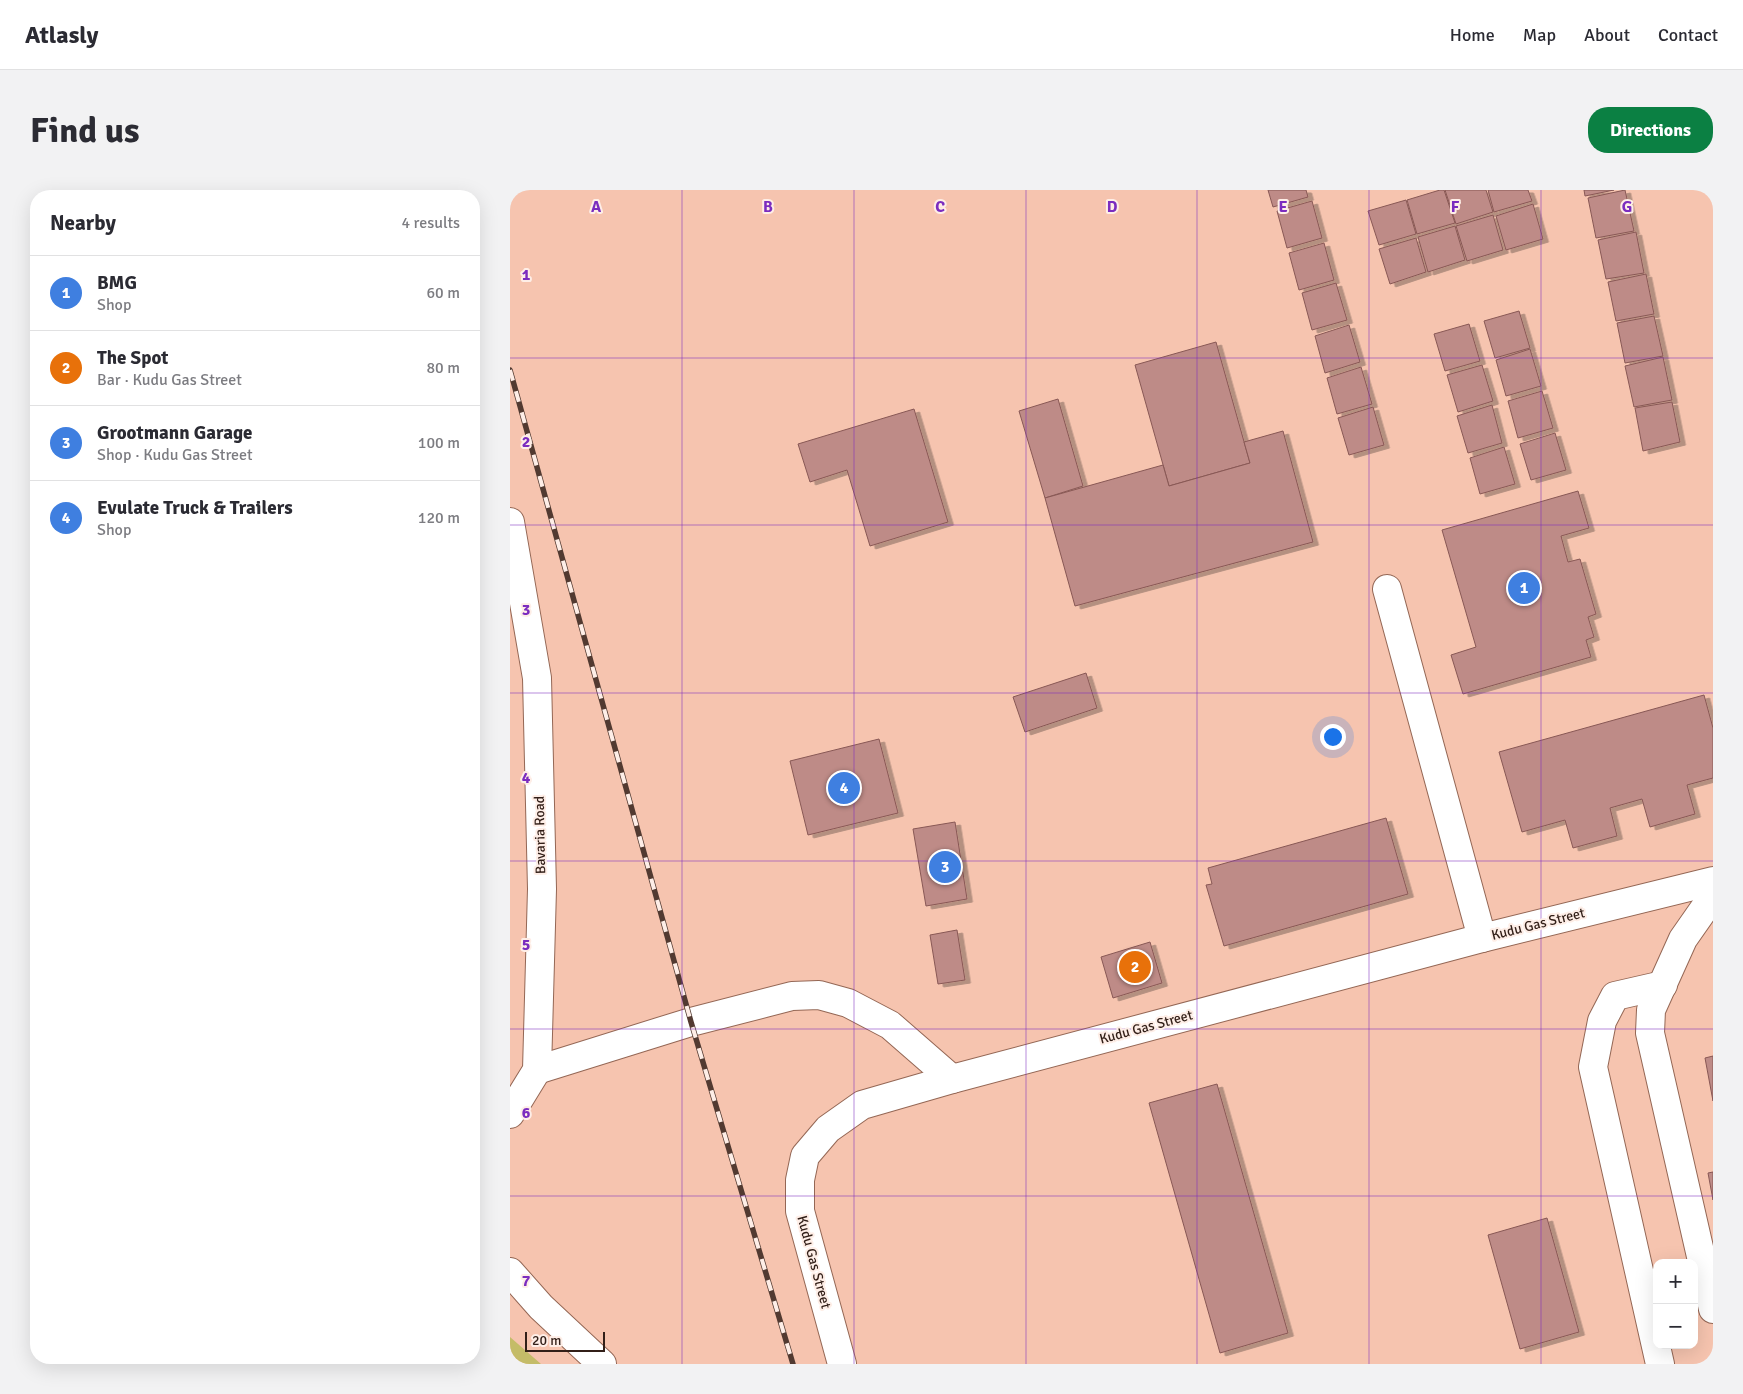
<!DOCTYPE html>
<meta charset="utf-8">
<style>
body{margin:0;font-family:Signika,sans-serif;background:#f2f2f3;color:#2b2b33}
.controls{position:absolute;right:15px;bottom:15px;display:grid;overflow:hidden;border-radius:10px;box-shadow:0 5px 20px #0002}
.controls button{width:45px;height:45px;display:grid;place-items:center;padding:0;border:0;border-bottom:1px solid #e1e1e2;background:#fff;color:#2b2b33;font:25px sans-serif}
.scale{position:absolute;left:15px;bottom:12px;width:80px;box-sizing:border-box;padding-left:5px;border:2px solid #321f18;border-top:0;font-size:14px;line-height:18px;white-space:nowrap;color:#321f18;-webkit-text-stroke:4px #feeee7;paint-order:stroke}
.you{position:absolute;left:822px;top:546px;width:18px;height:18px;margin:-12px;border:4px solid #fff;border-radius:50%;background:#1a73e8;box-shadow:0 0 0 8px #1a73e833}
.badge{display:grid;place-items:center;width:32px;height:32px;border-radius:50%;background:#0b8043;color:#fff;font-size:16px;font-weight:700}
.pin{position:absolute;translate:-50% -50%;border:2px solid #fff;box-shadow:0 1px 5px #0006}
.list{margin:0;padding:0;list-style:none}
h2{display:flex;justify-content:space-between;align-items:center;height:65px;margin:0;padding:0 20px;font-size:21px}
h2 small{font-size:16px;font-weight:400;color:#7c7c81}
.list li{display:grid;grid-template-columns:32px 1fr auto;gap:15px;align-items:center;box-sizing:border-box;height:75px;padding:0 20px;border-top:1px solid #e1e1e2}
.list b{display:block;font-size:19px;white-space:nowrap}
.list p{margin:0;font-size:16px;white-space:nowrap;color:#7c7c81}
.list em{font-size:16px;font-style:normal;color:#7c7c81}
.map{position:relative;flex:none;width:1203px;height:1174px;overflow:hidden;border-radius:20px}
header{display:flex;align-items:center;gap:30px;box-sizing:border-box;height:70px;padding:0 25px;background:#fff;border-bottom:1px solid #e1e1e2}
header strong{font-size:24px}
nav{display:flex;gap:28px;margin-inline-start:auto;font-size:18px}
.intro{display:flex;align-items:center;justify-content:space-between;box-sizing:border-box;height:120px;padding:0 30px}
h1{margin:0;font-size:35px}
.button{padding:12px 22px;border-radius:20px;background:#0b8043;color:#fff;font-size:18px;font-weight:700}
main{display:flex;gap:30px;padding:0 30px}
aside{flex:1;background:#fff;border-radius:20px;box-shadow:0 5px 20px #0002}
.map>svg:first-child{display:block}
.green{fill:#c4bc68}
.building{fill:#be8b87;stroke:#885855;filter:url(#shadow)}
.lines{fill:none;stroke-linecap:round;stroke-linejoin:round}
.minor-casing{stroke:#946755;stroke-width:30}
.minor{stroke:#fff;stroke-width:28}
.rail-casing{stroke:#523a31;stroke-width:5.5}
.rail{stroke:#feeee7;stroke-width:4;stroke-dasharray:11;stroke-linecap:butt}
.grid{fill:none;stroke:#7b2cbf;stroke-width:1;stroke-opacity:0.55}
.labels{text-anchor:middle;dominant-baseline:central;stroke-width:4;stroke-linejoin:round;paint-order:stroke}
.street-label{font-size:14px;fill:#321f18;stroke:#feeee7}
.grid-label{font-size:16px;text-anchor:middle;font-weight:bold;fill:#7b2cbf;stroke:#feeee7;stroke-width:4;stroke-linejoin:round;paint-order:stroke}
</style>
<header>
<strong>Atlasly</strong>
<nav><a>Home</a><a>Map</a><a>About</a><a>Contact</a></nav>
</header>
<div class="intro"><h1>Find us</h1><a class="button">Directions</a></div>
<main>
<aside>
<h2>Nearby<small>4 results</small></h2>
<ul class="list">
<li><span class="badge" style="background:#3f7fe0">1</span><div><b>BMG</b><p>Shop</p></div><em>60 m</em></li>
<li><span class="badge" style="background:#e8710a">2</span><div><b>The Spot</b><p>Bar · Kudu Gas Street</p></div><em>80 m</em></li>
<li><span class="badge" style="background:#3f7fe0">3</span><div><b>Grootmann Garage</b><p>Shop · Kudu Gas Street</p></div><em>100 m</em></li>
<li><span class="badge" style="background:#3f7fe0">4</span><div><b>Evulate Truck &amp; Trailers</b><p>Shop</p></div><em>120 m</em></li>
</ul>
</aside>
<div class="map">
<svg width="1203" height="1174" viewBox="0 0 1203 1174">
<defs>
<filter id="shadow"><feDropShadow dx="5.5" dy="3" stdDeviation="0" flood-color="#0004"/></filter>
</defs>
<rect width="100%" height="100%" fill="#f6c4af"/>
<!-- green -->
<path class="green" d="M 0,1147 L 31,1174 L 0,1174 Z"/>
<!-- building -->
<g class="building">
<path d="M 758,0 L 796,0 L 798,7 L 763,17 Z"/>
<path d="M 930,0 L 934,0 L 945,33 L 907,44 L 897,10 Z"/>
<path d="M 935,0 L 976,0 L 983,22 L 946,34 Z"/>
<path d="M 978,0 L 1018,0 L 1022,11 L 984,22 Z"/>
<path d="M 1074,0 L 1104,0 L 1075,6 Z"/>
<path d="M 1115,0 L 1124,41 L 1086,48 L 1078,8 Z"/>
<path d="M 896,10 L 906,44 L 869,55 L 858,21 Z"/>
<path d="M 802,11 L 812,48 L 777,58 L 767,21 Z"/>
<path d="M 1023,14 L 1033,49 L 996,60 L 986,26 Z"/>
<path d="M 983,25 L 993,60 L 957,71 L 946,36 Z"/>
<path d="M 945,36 L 955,70 L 918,82 L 908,47 Z"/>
<path d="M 1126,42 L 1134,83 L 1096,89 L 1088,50 Z"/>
<path d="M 906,48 L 916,82 L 880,94 L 869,59 Z"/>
<path d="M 814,53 L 824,90 L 789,100 L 779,63 Z"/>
<path d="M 1136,84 L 1144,124 L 1106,131 L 1098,92 Z"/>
<path d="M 826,93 L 837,130 L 802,140 L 792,103 Z"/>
<path d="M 1009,121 L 1020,158 L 985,168 L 974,131 Z"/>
<path d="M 1144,126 L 1153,166 L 1115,173 L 1107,133 Z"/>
<path d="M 959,134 L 970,171 L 935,181 L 924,144 Z"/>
<path d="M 839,135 L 850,172 L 815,183 L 805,146 Z"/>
<path d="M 706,152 L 740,273 L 659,296 L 625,175 Z"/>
<path d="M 1020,159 L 1031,196 L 996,206 L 986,170 Z"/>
<path d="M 1153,167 L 1162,210 L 1124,217 L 1115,176 Z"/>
<path d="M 972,175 L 983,211 L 948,222 L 937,185 Z"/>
<path d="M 851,177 L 862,214 L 827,224 L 817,188 Z"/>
<path d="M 1032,201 L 1043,238 L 1008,248 L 998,211 Z"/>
<path d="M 548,209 L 573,296 L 535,308 L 509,221 Z"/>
<path d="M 1162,212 L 1170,252 L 1133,261 L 1125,218 Z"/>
<path d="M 982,215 L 992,253 L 958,263 L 947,226 Z"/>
<path d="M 863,217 L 874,255 L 839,265 L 828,228 Z"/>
<path d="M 404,219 L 438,332 L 360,356 L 337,280 L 300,292 L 288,254 Z"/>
<path d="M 773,241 L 803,352 L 565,416 L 535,308 L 653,275 L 659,296 L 740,273 L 734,252 Z"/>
<path d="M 1045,243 L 1056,280 L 1021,290 L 1010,254 Z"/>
<path d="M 994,257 L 1005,294 L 970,304 L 960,268 Z"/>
<path d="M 1068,301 L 1079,338 L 1051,346 L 1058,372 L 1070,369 L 1086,424 L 1078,427 L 1084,447 L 1076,450 L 1081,467 L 953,504 L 941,465 L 966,457 L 932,340 Z"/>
<path d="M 576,483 L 587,518 L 515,542 L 503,507 Z"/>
<path d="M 1194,505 L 1203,538 L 1203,588 L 1177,595 L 1185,624 L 1140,637 L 1132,609 L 1100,618 L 1107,646 L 1063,658 L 1055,630 L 1012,642 L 989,562 Z"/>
<path d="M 369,549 L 388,623 L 298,645 L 280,571 Z"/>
<path d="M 876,628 L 898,704 L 714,756 L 696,695 L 702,694 L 698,678 Z"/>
<path d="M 445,632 L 457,709 L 416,716 L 403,639 Z"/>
<path d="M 447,740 L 455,790 L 428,794 L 420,745 Z"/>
<path d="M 640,752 L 652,793 L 603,808 L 591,767 Z"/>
<path d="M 1203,866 L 1203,911 L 1195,868 Z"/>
<path d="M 707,894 L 778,1143 L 710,1163 L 639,913 Z"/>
<path d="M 1203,982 L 1203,1010 L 1198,983 Z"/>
<path d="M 1037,1028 L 1069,1142 L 1010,1159 L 978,1045 Z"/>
</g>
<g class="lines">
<!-- minor casing -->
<g class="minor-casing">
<g id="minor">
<path d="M 0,332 L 27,488 L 32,699 L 27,880 L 0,924"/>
<path d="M 877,399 L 972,748"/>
<path d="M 1203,706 L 1173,749 L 1141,820 L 1140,843 L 1203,1119"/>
<path d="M 27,880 L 181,832 L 282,806 L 309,805 L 338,813 L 380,835 L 442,889"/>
<path d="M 0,1082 L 31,1117 L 92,1174"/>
<path d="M 332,1174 L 290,1021 L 290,990 L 295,966 L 318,939 L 352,915 L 442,889 L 972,748 L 1203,691"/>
<path d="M 1150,1174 L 1083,877 L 1092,831 L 1105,806 L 1153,795"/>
</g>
</g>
<!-- minor -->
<use href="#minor" class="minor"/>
<!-- rail casing -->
<g class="rail-casing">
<path id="rail" d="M 0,180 L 181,832 L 283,1174"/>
</g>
<!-- rail -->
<use href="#rail" class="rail"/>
</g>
<!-- grid -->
<path class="grid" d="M 172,0 L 172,1174M 344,0 L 344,1174M 516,0 L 516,1174M 687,0 L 687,1174M 859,0 L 859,1174M 1031,0 L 1031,1174M 0,168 L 1203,168M 0,335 L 1203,335M 0,503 L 1203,503M 0,671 L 1203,671M 0,839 L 1203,839M 0,1006 L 1203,1006"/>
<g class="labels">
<!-- street labels -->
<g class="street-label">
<text transform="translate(30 645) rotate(-91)">Bavaria Road</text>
<text transform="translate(1028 734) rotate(-14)">Kudu Gas Street</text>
<text transform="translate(636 837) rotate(-15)">Kudu Gas Street</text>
<text transform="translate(304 1072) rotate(75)">Kudu Gas Street</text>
</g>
</g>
<g class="grid-label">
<text x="86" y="22">A</text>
<text x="258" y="22">B</text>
<text x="430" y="22">C</text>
<text x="602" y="22">D</text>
<text x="773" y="22">E</text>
<text x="945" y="22">F</text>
<text x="1117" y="22">G</text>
<text x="16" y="90">1</text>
<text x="16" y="257">2</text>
<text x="16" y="425">3</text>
<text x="16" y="593">4</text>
<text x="16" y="760">5</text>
<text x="16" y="928">6</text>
<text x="16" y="1096">7</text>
</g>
</svg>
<div class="controls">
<button>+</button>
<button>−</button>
</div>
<div class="scale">20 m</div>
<div class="you"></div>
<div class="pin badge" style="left:1014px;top:398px;background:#3f7fe0">1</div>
<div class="pin badge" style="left:625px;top:777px;background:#e8710a">2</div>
<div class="pin badge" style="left:435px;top:677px;background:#3f7fe0">3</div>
<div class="pin badge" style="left:334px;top:598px;background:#3f7fe0">4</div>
</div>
</main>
